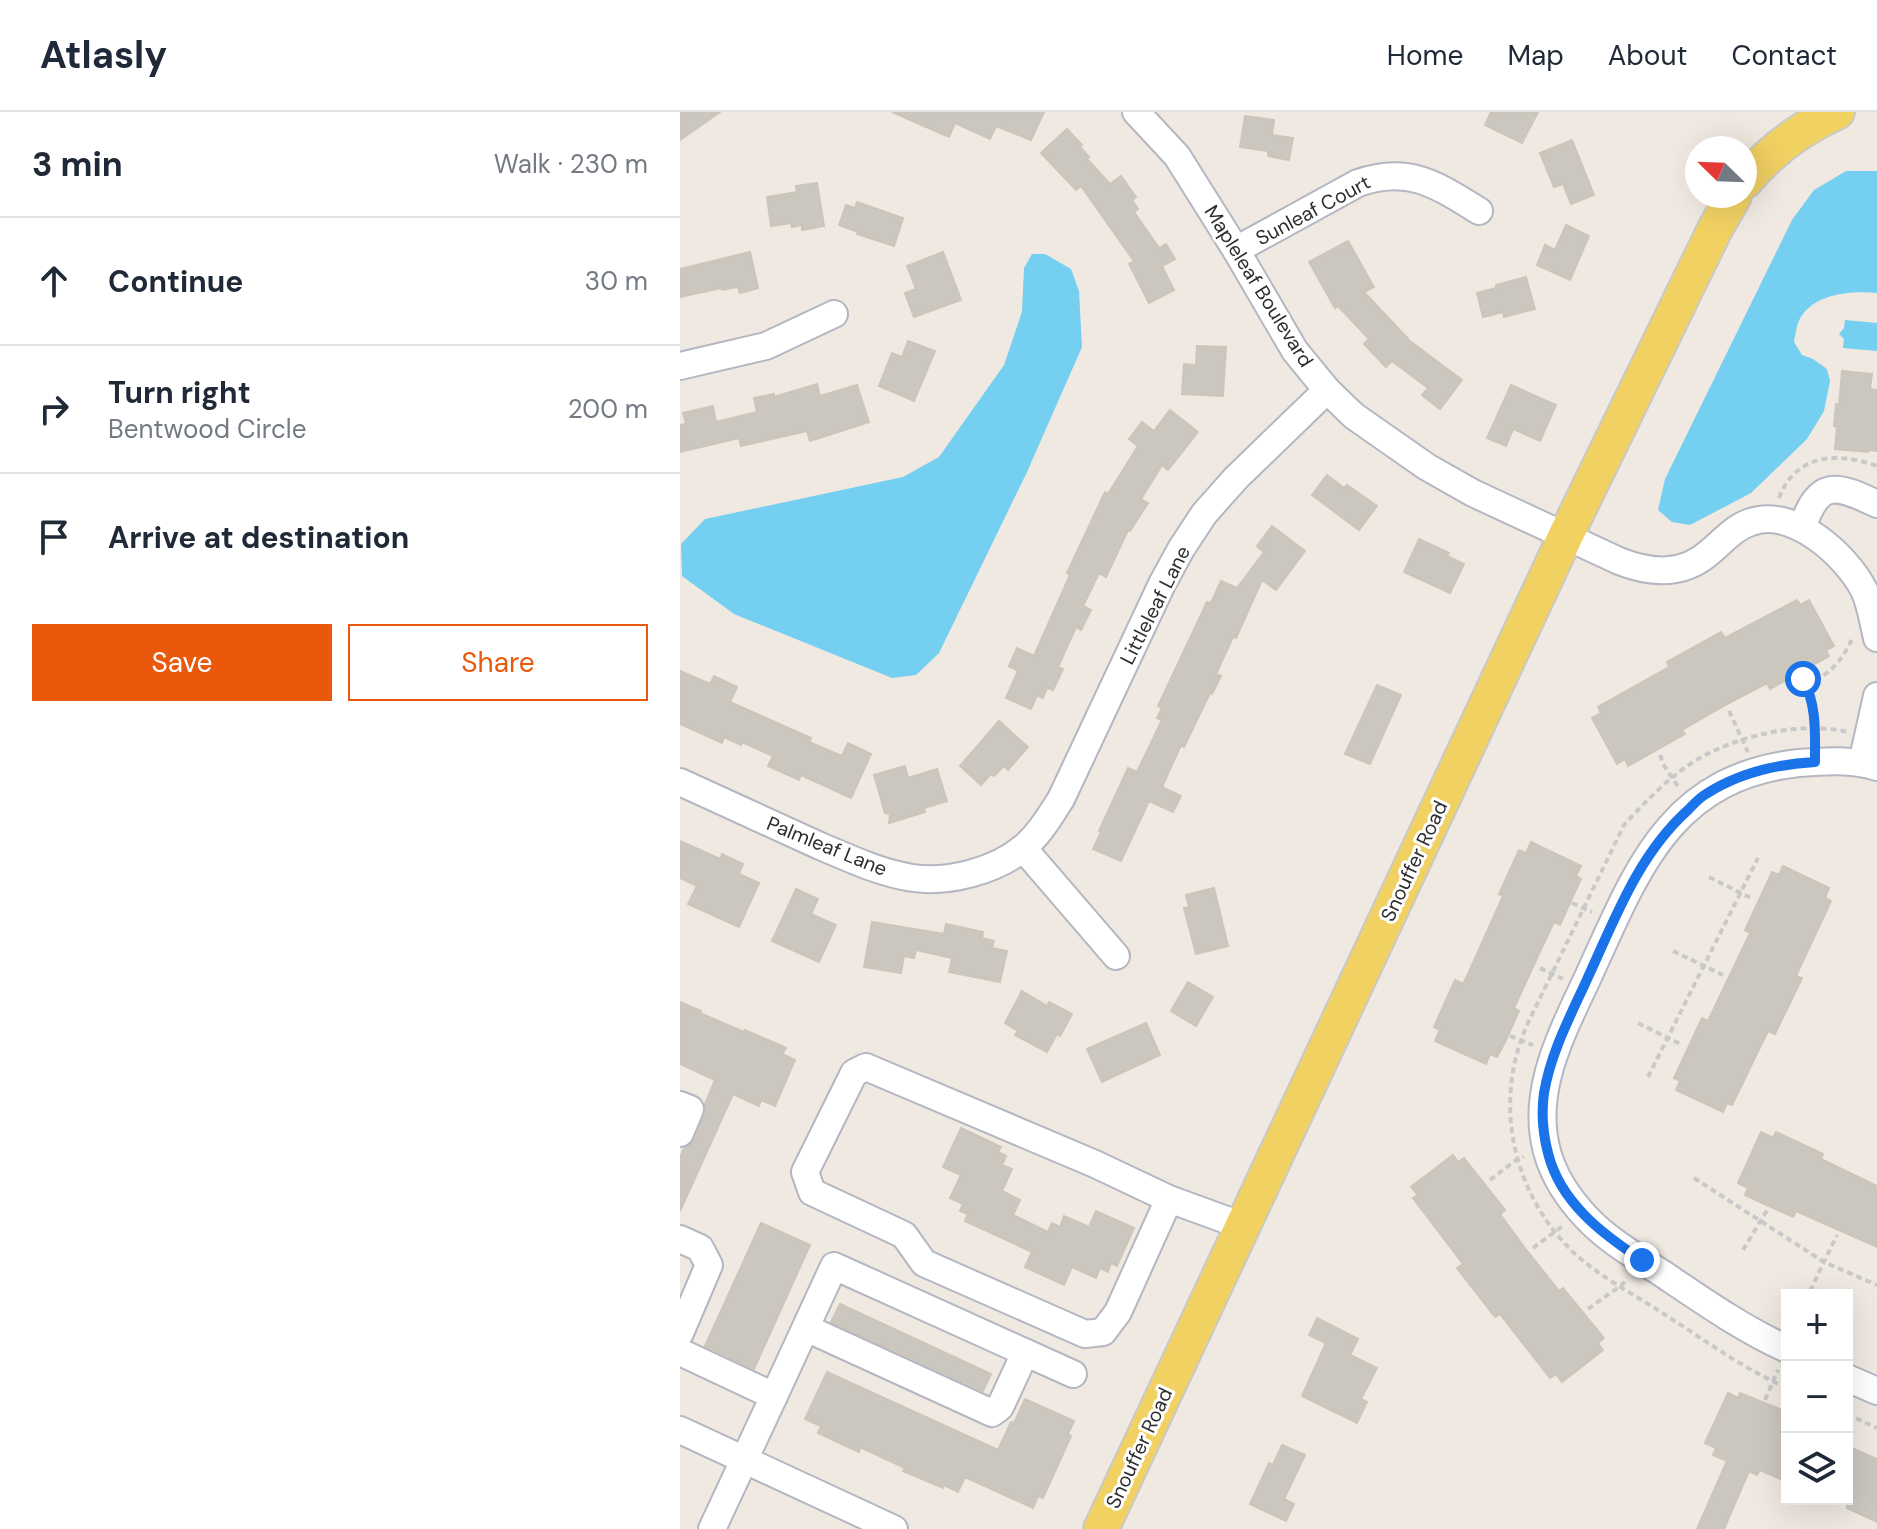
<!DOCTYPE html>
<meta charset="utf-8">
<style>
body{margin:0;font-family:"DM Sans",sans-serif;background:#f6f6f7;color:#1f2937}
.controls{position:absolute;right:24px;bottom:24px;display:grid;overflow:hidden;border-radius:0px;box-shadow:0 8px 32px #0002}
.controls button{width:72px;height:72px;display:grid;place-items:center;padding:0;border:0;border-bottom:2px solid #e0e1e3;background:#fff;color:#1f2937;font:40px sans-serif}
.compass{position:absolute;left:1005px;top:24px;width:72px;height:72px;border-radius:50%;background:#fff;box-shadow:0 8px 32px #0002;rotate:293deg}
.stop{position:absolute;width:24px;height:24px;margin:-18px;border:6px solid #1a73e8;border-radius:50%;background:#fff}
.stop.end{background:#1a73e8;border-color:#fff;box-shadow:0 2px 8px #0008}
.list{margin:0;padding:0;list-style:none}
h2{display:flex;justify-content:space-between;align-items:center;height:104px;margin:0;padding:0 32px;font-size:34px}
h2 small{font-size:26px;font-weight:400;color:#747a83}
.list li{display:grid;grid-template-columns:52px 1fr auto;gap:24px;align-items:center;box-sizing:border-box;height:128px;padding:0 32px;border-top:2px solid #e0e1e3}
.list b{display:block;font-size:30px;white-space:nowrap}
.list p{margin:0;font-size:26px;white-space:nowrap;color:#747a83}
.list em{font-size:26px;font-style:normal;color:#747a83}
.actions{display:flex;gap:16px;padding:24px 32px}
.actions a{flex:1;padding:18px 0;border:2px solid #ea580c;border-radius:0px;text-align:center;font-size:28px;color:#ea580c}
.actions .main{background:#ea580c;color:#fff}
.icon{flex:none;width:44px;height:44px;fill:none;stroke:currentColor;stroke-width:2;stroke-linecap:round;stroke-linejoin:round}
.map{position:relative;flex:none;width:1197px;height:1417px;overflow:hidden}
header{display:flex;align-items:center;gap:48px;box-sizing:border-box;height:112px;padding:0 40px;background:#fff;border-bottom:2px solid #e0e1e3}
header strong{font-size:38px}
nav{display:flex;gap:44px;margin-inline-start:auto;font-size:28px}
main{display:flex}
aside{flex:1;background:#fff}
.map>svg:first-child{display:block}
.water{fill:#75cff0}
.building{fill:#cbc7bf;stroke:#cbc5ba;stroke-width:2}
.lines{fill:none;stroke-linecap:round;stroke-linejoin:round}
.minor-casing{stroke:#b4b7c1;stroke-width:30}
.major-casing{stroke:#c9c9c9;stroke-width:38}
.path{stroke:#c9c9c9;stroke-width:4;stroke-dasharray:6 4;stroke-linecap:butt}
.minor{stroke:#fff;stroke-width:26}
.major{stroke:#f2d163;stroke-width:34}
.route{stroke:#1a73e8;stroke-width:10}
.labels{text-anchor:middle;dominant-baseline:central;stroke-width:6;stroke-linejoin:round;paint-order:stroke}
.street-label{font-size:20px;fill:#2e2e2e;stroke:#fff}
</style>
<header>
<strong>Atlasly</strong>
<nav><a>Home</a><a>Map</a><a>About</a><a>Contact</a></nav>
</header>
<main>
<aside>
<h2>3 min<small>Walk · 230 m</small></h2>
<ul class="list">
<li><svg class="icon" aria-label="ahead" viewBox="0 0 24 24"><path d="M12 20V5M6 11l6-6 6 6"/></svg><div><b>Continue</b></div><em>30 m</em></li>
<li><svg class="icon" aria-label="right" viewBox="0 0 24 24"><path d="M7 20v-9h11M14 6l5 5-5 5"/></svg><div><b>Turn right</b><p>Bentwood Circle</p></div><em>200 m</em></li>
<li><svg class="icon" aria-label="arrive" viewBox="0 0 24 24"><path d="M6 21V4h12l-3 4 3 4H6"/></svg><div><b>Arrive at destination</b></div></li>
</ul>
<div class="actions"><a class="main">Save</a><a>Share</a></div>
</aside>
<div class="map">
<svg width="1197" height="1417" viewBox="0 0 1197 1417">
<rect width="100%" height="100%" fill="#efe9e1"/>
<!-- water -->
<g class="water">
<path d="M 1166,59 L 1197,59 L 1197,181 C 1170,178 1129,182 1118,211 C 1116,217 1115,225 1114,230 L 1122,243 L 1133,247 L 1147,257 L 1150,269 L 1144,299 L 1127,327 L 1071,381 L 1010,413 L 992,410 L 978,398 L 985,367 L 1112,108 L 1134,78 Z"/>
<path d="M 352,142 L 365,142 L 391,157 L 399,179 L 402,235 L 347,360 L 259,541 L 236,563 L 212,566 L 54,502 L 2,464 L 1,432 L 25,407 L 223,365 L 259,345 L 324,253 L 342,200 L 344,156 Z"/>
<path d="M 1165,208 L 1197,211 L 1197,239 L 1163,236 L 1164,227 L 1159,222 L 1164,216 Z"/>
</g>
<!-- building -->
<g class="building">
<path d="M 0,0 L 40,0 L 0,28 Z"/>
<path d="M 212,0 L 364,0 L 351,28 L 316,14 L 310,27 L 275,11 L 269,25 Z"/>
<path d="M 811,0 L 858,0 L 842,31 L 805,13 Z"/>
<path d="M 565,4 L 594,8 L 592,23 L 613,26 L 609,48 L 588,44 L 588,39 L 560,35 Z"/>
<path d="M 387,17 L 402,33 L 400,35 L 409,45 L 407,47 L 430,72 L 441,64 L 456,85 L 452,88 L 458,97 L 454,100 L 479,136 L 486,132 L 495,147 L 482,154 L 494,178 L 469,191 L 449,152 L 454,149 L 401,74 L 396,78 L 361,41 Z"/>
<path d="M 892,28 L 914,83 L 891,92 L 883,72 L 874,75 L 860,41 Z"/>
<path d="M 137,71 L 144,114 L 122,118 L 122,113 L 112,115 L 111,111 L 91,114 L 87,85 L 117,80 L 116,74 Z"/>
<path d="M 177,90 L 223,106 L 214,134 L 177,122 L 178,120 L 159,113 L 166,93 L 175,96 Z"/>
<path d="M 886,113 L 909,124 L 890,168 L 857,153 L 865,133 L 875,138 Z"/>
<path d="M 668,129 L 694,175 L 684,180 L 730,229 L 782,268 L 760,297 L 742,283 L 748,276 L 712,249 L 706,255 L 684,232 L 689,227 L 658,194 L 655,196 L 629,150 Z"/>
<path d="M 70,140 L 78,176 L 60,181 L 58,175 L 42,178 L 41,176 L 0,185 L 0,157 Z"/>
<path d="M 263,140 L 281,188 L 234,205 L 225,181 L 236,177 L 227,154 Z"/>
<path d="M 846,165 L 855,197 L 824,205 L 823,200 L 803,205 L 797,181 L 816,176 L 816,173 Z"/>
<path d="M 228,229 L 255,239 L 234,289 L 199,274 L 212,241 L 222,245 Z"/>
<path d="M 517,234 L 546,235 L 543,284 L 502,282 L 504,252 L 516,253 Z"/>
<path d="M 1162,259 L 1192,262 L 1190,277 L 1197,278 L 1197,339 L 1188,338 L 1188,340 L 1155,337 L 1157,315 L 1154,314 L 1156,292 L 1159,293 Z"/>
<path d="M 137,272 L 140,284 L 177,273 L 189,310 L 130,329 L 127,319 L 61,334 L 59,326 L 0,340 L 0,313 L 6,312 L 3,301 L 33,294 L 36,310 L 77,300 L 74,286 L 94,282 L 94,285 Z"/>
<path d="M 831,273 L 876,293 L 860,329 L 833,317 L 826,334 L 807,326 Z"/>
<path d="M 490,298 L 518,320 L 488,358 L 482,353 L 461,387 L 468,391 L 450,419 L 448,418 L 426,465 L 419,461 L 403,494 L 411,498 L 401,518 L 396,515 L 378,555 L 383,557 L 373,578 L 367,576 L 363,586 L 357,583 L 351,597 L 326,586 L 338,559 L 329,554 L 337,536 L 354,544 L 390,463 L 387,461 L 425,380 L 428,382 L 458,334 L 449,327 L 462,310 L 474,319 Z"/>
<path d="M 647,363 L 664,376 L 667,373 L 697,394 L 679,418 L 632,383 Z"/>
<path d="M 592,414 L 625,439 L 596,478 L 582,468 L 556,526 L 553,525 L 536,562 L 541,564 L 532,582 L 530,581 L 504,635 L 501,633 L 482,675 L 501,684 L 493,700 L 469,689 L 441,749 L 413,737 L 421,720 L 419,719 L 448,656 L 457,660 L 482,608 L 477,606 L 482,596 L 478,594 L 527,490 L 531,491 L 541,469 L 557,476 L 584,440 L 577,434 Z"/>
<path d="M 739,427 L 769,441 L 767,444 L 784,452 L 770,481 L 724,460 Z"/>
<path d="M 1117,488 L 1120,493 L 1129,488 L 1154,534 L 1146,538 L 1149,544 L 1090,577 L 1087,571 L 1049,591 L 1002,618 L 1005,622 L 948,654 L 945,647 L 937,652 L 912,606 L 921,601 L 918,595 L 989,555 L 987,550 L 1041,520 L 1045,526 Z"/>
<path d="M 0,559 L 30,572 L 34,564 L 57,575 L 50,590 L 131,626 L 129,630 L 162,644 L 168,631 L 191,642 L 171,686 L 121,663 L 119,668 L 88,654 L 93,644 L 62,630 L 61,633 L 44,625 L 42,631 L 0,612 Z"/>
<path d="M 697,573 L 721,583 L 690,652 L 665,642 Z"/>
<path d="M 319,609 L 348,635 L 328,658 L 324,654 L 314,664 L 311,662 L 301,673 L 280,654 Z"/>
<path d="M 225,654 L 228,666 L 257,657 L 267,689 L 244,696 L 245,700 L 209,711 L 210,702 L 205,701 L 194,663 Z"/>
<path d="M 0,729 L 40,747 L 42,742 L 63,752 L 59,762 L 79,771 L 59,815 L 8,792 L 17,774 L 0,766 Z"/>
<path d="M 851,730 L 901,754 L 896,764 L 901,767 L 880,813 L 874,810 L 857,846 L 834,896 L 839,899 L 826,928 L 817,945 L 810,942 L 806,952 L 755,929 L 760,918 L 754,915 L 775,868 L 783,872 L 788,862 L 823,784 L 819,782 L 839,738 L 846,741 Z"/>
<path d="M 1103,754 L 1149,776 L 1145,786 L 1151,789 L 1116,864 L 1122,866 L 1095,922 L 1088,919 L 1052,993 L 1047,991 L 1043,1000 L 996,978 L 1000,969 L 994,966 L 1022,906 L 1028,909 L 1070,821 L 1065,818 L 1092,760 L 1099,763 Z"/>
<path d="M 534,776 L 548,834 L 516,842 L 504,796 L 509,795 L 506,783 Z"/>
<path d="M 116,777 L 138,787 L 131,802 L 156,813 L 139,850 L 92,829 Z"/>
<path d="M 192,810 L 264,822 L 266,812 L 303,820 L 302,826 L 314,829 L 312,836 L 327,839 L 320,870 L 269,860 L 272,846 L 236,838 L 234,846 L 224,844 L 221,861 L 184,855 Z"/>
<path d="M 508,870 L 533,885 L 516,914 L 491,899 Z"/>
<path d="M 342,879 L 367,894 L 369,890 L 392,902 L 380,924 L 377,922 L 367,940 L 335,923 L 338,919 L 325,911 Z"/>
<path d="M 0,890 L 21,899 L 20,901 L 64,920 L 65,918 L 106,936 L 102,942 L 115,948 L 95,994 L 81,988 L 79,994 L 53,982 L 0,1099 L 0,1046 L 4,1036 L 10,1033 L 15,1027 L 25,1002 L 25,992 L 35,968 L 0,952 Z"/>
<path d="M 466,911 L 480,943 L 422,970 L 407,937 Z"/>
<path d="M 281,1016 L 321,1035 L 318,1040 L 326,1044 L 322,1053 L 332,1057 L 322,1079 L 340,1088 L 333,1103 L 368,1120 L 372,1111 L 380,1115 L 384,1104 L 409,1115 L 416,1099 L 454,1116 L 437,1154 L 431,1151 L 428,1160 L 420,1156 L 416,1166 L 392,1155 L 384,1173 L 345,1155 L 352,1140 L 285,1109 L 288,1102 L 280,1099 L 283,1092 L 270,1086 L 281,1063 L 263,1055 Z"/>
<path d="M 1081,1020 L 1093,1026 L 1096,1020 L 1143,1042 L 1141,1047 L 1197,1074 L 1197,1135 L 1116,1099 L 1113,1105 L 1065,1083 L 1068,1076 L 1058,1071 Z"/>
<path d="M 773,1043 L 778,1050 L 784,1046 L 825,1098 L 820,1102 L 844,1135 L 879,1179 L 883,1176 L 924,1226 L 918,1231 L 923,1238 L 882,1270 L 876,1262 L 870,1266 L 820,1202 L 815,1205 L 777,1156 L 783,1152 L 733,1086 L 738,1083 L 731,1075 Z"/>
<path d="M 81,1111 L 130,1133 L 74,1257 L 25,1234 Z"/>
<path d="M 160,1192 L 311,1262 L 303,1279 L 151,1210 Z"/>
<path d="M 637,1206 L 678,1227 L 670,1243 L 697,1256 L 681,1287 L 687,1290 L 677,1311 L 622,1284 L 646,1231 L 629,1223 Z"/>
<path d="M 147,1260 L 318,1338 L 331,1310 L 334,1311 L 345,1287 L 394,1309 L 388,1322 L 391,1324 L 363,1386 L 358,1384 L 353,1396 L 285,1365 L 278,1380 L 264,1373 L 263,1376 L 223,1359 L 225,1356 L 180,1335 L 179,1340 L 138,1321 L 141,1314 L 125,1307 Z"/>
<path d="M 1048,1281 L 1058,1286 L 1060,1281 L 1107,1300 L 1107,1370 L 1080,1358 L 1077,1363 L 1069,1359 L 1044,1417 L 1017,1417 L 1047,1349 L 1033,1343 L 1036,1336 L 1025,1331 Z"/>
<path d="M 602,1333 L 625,1343 L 604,1387 L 614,1392 L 606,1409 L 570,1392 L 589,1351 L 593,1353 Z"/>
<path d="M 1167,1334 L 1197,1347 L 1197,1410 L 1167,1396 Z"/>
</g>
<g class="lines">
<!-- minor casing -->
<g class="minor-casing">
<g id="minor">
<path d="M 456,0 L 497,44 L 556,138 L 615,239 L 647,278 L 674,304 L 747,355 L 793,381 L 939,449 C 972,462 1004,464 1031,439 C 1044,428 1055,415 1071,410 C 1113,395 1166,443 1184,478 C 1191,493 1193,510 1197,526"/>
<path d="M 556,138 L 678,71 C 729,53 757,73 799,99"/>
<path d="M 0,254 L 86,234 L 154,202"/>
<path d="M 1122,416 C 1139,367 1155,372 1197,392"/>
<path d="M 1182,651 L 1197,584"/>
<path d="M 0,670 C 47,691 93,713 140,734 C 171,747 200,761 233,766 C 268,771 316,759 343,736 C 359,723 370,704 381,687 L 482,472 L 501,437 L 524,402 L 556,366 L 647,278"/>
<path d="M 343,736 L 436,844"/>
<path d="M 0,993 L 10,997 L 0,1021"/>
<path d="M 489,1087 L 438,1200 L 423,1220 L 405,1222 L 244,1151 L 224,1123 L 132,1080 L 125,1060 L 174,961 L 186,955 L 415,1052 L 489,1087 L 563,1114"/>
<path d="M 0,1127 L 20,1136 L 29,1153 L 0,1221"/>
<path d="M 126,1216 L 312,1301 L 320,1295 L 345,1241"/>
<path d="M 1107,1237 C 1063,1217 1023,1189 983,1162 C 957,1145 927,1128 906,1105 C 890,1088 875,1066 868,1043 C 849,981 882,921 908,865 C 956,761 988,665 1119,651 C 1145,649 1172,647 1197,655"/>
<path d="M 0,1240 L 94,1284 L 32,1417"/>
<path d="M 1167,1266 L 1197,1279"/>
<path d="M 94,1284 L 154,1154 L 393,1262"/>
<path d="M 0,1318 L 214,1417"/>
</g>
</g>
<!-- major casing -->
<g class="major-casing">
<g id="major">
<path d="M 1065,69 C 1090,39 1121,16 1157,0"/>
<path d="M 421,1417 L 886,423 L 1035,117 L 1054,84"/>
</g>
</g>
<!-- path -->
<g class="path">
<path d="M 1099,386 C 1116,341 1158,340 1197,354"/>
<path d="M 1123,567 L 1133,591 L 1136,626"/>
<path d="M 1126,573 C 1152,561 1161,550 1173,525"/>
<path d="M 1049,599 L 1068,640"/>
<path d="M 980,643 L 983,652 L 999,676"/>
<path d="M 1029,765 L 1073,787"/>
<path d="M 892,791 L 912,800"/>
<path d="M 993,839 L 1043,863"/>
<path d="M 860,856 L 883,867"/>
<path d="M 958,911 L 1002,933"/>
<path d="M 830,924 L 853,933"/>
<path d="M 968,965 L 1078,746"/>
<path d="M 1014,1066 L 1144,1150 L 1197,1173"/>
<path d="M 810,1068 L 836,1048 L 844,1045"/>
<path d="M 853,1136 L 884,1113"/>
<path d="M 1063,1138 L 1089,1095"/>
<path d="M 1130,1179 L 1157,1123"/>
<path d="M 908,1197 L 943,1172 L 947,1166"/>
<path d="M 1107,1276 C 1064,1257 1026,1229 987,1204 C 957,1184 916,1163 891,1138 C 832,1079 813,990 847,913 L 944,713 C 965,690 991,663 1018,647 C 1060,623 1120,609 1168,620"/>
<path d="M 1085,1288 L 1098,1258"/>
<path d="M 1167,1302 L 1197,1316"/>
</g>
<!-- minor -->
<use href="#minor" class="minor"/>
<!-- major -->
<use href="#major" class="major"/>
</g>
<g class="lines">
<!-- route -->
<path class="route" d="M 962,1148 C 922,1122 880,1090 868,1041 C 863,1022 861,1002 864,981 C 871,939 892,901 909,863 C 936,804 959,742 1008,698 C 1014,692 1019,686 1026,682 C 1059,661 1097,652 1135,650 C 1135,620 1137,594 1123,567"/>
</g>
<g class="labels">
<!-- street labels -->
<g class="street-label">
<text transform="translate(633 98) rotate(-28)">Sunleaf Court</text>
<text transform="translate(579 174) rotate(58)">Mapleleaf Boulevard</text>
<text transform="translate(475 493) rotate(-63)">Littleleaf Lane</text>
<text transform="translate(147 734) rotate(22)">Palmleaf Lane</text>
<text transform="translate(734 749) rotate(-65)">Snouffer Road</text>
<text transform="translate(459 1336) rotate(-65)">Snouffer Road</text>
</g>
</g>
</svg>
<div class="controls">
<button>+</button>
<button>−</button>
<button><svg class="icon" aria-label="layers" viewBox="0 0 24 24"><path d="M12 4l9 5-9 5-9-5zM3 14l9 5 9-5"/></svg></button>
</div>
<svg class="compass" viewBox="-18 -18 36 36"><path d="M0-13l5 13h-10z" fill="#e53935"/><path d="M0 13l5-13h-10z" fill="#747a83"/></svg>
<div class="stop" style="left:1123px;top:567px"></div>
<div class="stop end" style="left:962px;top:1148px"></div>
</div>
</main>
